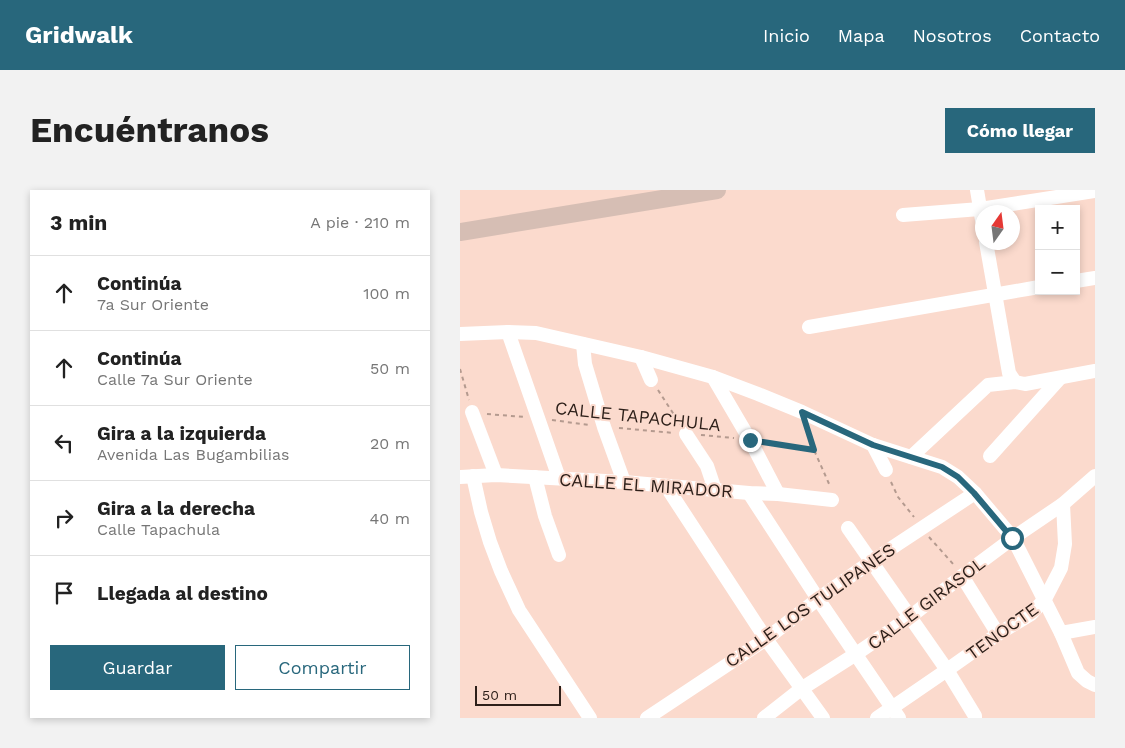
<!DOCTYPE html>
<html lang="es">
<meta charset="utf-8">
<style>
body{margin:0;font-family:"Work Sans",sans-serif;background:#f2f2f2;color:#222}
.controls{position:absolute;right:15px;top:15px;display:grid;overflow:hidden;border-radius:0px;box-shadow:0 2px 8px #0003}
.controls button{width:45px;height:45px;display:grid;place-items:center;padding:0;border:0;border-bottom:1px solid #e0e0e0;background:#fff;color:#222;font:25px sans-serif}
.compass{position:absolute;left:515px;top:15px;width:45px;height:45px;border-radius:50%;background:#fff;box-shadow:0 2px 8px #0003;rotate:14deg}
.scale{position:absolute;left:15px;bottom:12px;width:86px;box-sizing:border-box;padding-left:5px;border:2px solid #2e201a;border-top:0;font-size:14px;line-height:18px;white-space:nowrap;color:#2e201a;-webkit-text-stroke:4px #fbdacd;paint-order:stroke}
.stop{position:absolute;width:15px;height:15px;margin:-11px;border:4px solid #28677c;border-radius:50%;background:#fff}
.stop.end{background:#28677c;border-color:#fff;box-shadow:0 1px 5px #0008}
.list{margin:0;padding:0;list-style:none}
h2{display:flex;justify-content:space-between;align-items:center;height:65px;margin:0;padding:0 20px;font-size:21px}
h2 small{font-size:16px;font-weight:400;color:#767676}
.list li{display:grid;grid-template-columns:32px 1fr auto;gap:15px;align-items:center;box-sizing:border-box;height:75px;padding:0 20px;border-top:1px solid #e0e0e0}
.list b{display:block;font-size:19px;white-space:nowrap}
.list p{margin:0;font-size:16px;white-space:nowrap;color:#767676}
.list em{font-size:16px;font-style:normal;color:#767676}
.actions{display:flex;gap:10px;padding:15px 20px}
.actions a{flex:1;padding:11px 0;border:1px solid #28677c;border-radius:0px;text-align:center;font-size:18px;color:#28677c}
.actions .main{background:#28677c;color:#fff}
.icon{flex:none;width:28px;height:28px;fill:none;stroke:currentColor;stroke-width:2;stroke-linecap:round;stroke-linejoin:round}
.map{position:relative;flex:none;width:635px;height:528px;overflow:hidden;border-radius:0px}
header{display:flex;align-items:center;gap:30px;box-sizing:border-box;height:70px;padding:0 25px;background:#28677c;color:#fff}
header strong{font-size:24px}
nav{display:flex;gap:28px;margin-inline-start:auto;font-size:18px}
.intro{display:flex;align-items:center;justify-content:space-between;box-sizing:border-box;height:120px;padding:0 30px}
h1{margin:0;font-size:35px}
.button{padding:12px 22px;border-radius:0px;background:#28677c;color:#fff;font-size:18px;font-weight:700}
main{display:flex;gap:30px;padding:0 30px}
aside{flex:1;background:#fff;border-radius:0px;box-shadow:0 2px 8px #0003}
.map>svg:first-child{display:block}
.lines{fill:none;stroke-linecap:round;stroke-linejoin:round}
.path{stroke:#b49a8f;stroke-width:2;stroke-dasharray:4 4;stroke-linecap:butt}
.minor{stroke:#fff;stroke-width:14}
.major{stroke:#d6beb4;stroke-width:18}
.route{stroke:#28677c;stroke-width:6}
.labels{text-anchor:middle;dominant-baseline:central;stroke-width:4;stroke-linejoin:round;paint-order:stroke}
.street-label{font-size:18px;fill:#2e201a;stroke:#fbdacd}
</style>
<header>
<strong>Gridwalk</strong>
<nav><a>Inicio</a><a>Mapa</a><a>Nosotros</a><a>Contacto</a></nav>
</header>
<div class="intro"><h1>Encuéntranos</h1><a class="button">Cómo llegar</a></div>
<main>
<aside>
<h2>3 min<small>A pie · 210 m</small></h2>
<ul class="list">
<li><svg class="icon" aria-label="ahead" viewBox="0 0 24 24"><path d="M12 20V5M6 11l6-6 6 6"/></svg><div><b>Continúa</b><p>7a Sur Oriente</p></div><em>100 m</em></li>
<li><svg class="icon" aria-label="ahead" viewBox="0 0 24 24"><path d="M12 20V5M6 11l6-6 6 6"/></svg><div><b>Continúa</b><p>Calle 7a Sur Oriente</p></div><em>50 m</em></li>
<li><svg class="icon" aria-label="left" viewBox="0 0 24 24"><path d="M17 20v-9H6M10 6l-5 5 5 5"/></svg><div><b>Gira a la izquierda</b><p>Avenida Las Bugambilias</p></div><em>20 m</em></li>
<li><svg class="icon" aria-label="right" viewBox="0 0 24 24"><path d="M7 20v-9h11M14 6l5 5-5 5"/></svg><div><b>Gira a la derecha</b><p>Calle Tapachula</p></div><em>40 m</em></li>
<li><svg class="icon" aria-label="arrive" viewBox="0 0 24 24"><path d="M6 21V4h12l-3 4 3 4H6"/></svg><div><b>Llegada al destino</b></div></li>
</ul>
<div class="actions"><a class="main">Guardar</a><a>Compartir</a></div>
</aside>
<div class="map">
<svg width="635" height="528" viewBox="0 0 635 528">
<rect width="100%" height="100%" fill="#fbdacd"/>
<g class="lines">
<!-- path -->
<g class="path">
<path d="M 0,179 L 9,210"/>
<path d="M 198,200 L 220,234"/>
<path d="M 27,224 L 65,227"/>
<path d="M 92,230 L 129,235"/>
<path d="M 159,238 L 214,243"/>
<path d="M 347,238 L 354,260 L 370,296"/>
<path d="M 241,245 L 274,248"/>
<path d="M 306,252 L 354,260"/>
<path d="M 431,292 L 438,307 L 454,327"/>
<path d="M 469,347 L 494,375"/>
</g>
<!-- minor -->
<g class="minor">
<path d="M 517,0 L 522,30"/>
<path d="M 443,25 L 520,19 L 635,1"/>
<path d="M 526,52 L 549,183 L 555,192"/>
<path d="M 616,91 L 635,88"/>
<path d="M 349,137 L 579,97"/>
<path d="M 48,142 L 99,288"/>
<path d="M 0,144 L 48,142 L 76,143 L 181,167 L 253,187 L 298,204 L 342,222 L 413,255 L 482,277 L 498,287 L 515,303 L 553,348 L 601,443 L 618,483 L 627,491 L 635,495"/>
<path d="M 123,154 L 125,174 L 144,237 L 164,292"/>
<path d="M 181,167 L 191,190"/>
<path d="M 253,187 L 290,250 L 318,304"/>
<path d="M 12,222 L 36,285"/>
<path d="M 226,244 L 247,276 L 255,300"/>
<path d="M 413,255 L 426,280"/>
<path d="M 530,266 L 600,188"/>
<path d="M 451,267 L 528,195 L 555,192 L 565,194 L 635,181"/>
<path d="M 13,286 L 21,322 L 30,352 L 41,381 L 59,420 L 130,528"/>
<path d="M 0,287 L 36,285 L 164,292 L 289,303 L 318,304 L 372,310"/>
<path d="M 75,287 L 85,326 L 99,365"/>
<path d="M 206,296 L 306,449 L 363,528"/>
<path d="M 289,303 L 358,409 L 439,528"/>
<path d="M 388,338 L 487,480 L 515,526 L 515,528"/>
<path d="M 502,386 L 538,444"/>
<path d="M 601,443 L 635,437"/>
<path d="M 187,528 L 306,449 L 358,409 L 412,371 L 515,303"/>
<path d="M 304,528 L 341,499 L 396,464 L 450,427 L 502,386 L 553,348 L 603,314 L 635,286"/>
<path d="M 417,528 L 487,480 L 538,444 L 571,424 L 585,409 L 601,378 L 605,354 L 603,314"/>
</g>
<!-- major -->
<path class="major" d="M 0,42 L 257,0"/>
</g>
<g class="lines">
<!-- route -->
<path class="route" d="M 290,250 L 354,260 L 342,222 L 413,255 L 482,277 L 498,287 L 514,303 L 552,348"/>
</g>
<g class="labels">
<!-- street labels -->
<g class="street-label">
<text transform="translate(178 226) rotate(6)">CALLE TAPACHULA</text>
<text transform="translate(186 295) rotate(4)">CALLE EL MIRADOR</text>
<text transform="translate(466 413) rotate(-37)">CALLE GIRASOL</text>
<text transform="translate(350 415) rotate(-35)">CALLE LOS TULIPANES</text>
<text transform="translate(542 441) rotate(-36)">TENOCTE</text>
</g>
</g>
</svg>
<div class="controls">
<button>+</button>
<button>−</button>
</div>
<svg class="compass" viewBox="-18 -18 36 36"><path d="M0-13l5 13h-10z" fill="#e53935"/><path d="M0 13l5-13h-10z" fill="#767676"/></svg>
<div class="scale">50 m</div>
<div class="stop" style="left:552px;top:348px"></div>
<div class="stop end" style="left:290px;top:250px"></div>
</div>
</main>
